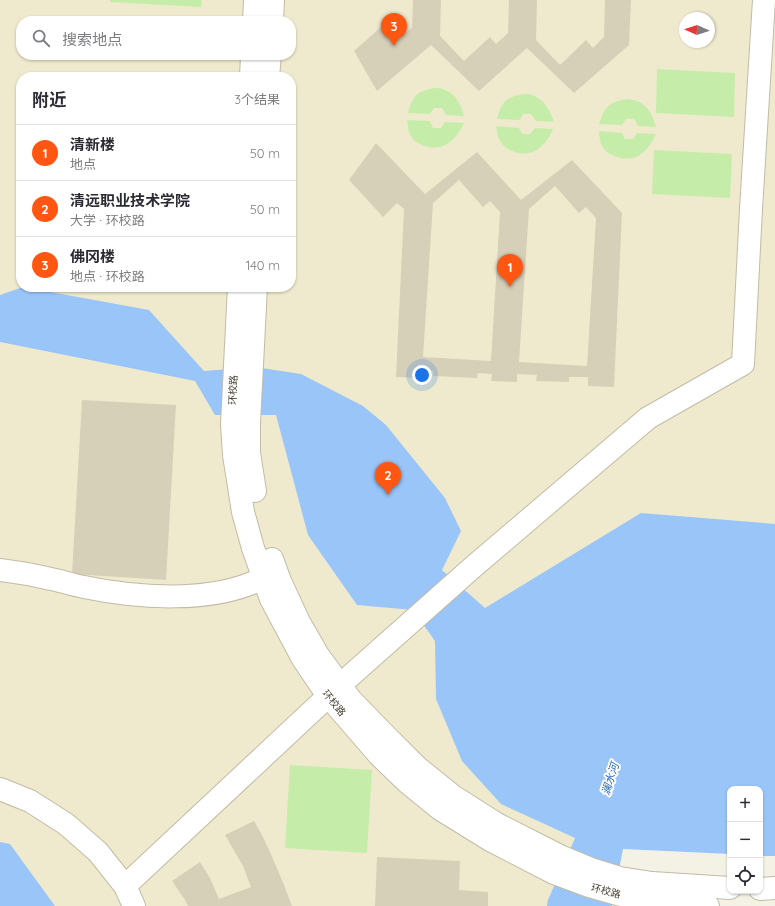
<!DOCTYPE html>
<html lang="zh">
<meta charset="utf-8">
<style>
body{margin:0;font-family:Quicksand,"Noto Sans SC",sans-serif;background:#f2f2f3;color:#2b2b33}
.controls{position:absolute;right:12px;bottom:12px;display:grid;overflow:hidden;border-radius:8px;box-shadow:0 1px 3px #0004}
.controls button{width:36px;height:36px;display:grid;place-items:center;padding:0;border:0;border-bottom:1px solid #e1e1e2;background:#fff;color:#2b2b33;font:20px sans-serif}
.compass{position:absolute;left:679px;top:12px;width:36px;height:36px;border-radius:50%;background:#fff;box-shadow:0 1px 3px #0004;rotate:273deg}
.you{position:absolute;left:422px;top:375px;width:14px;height:14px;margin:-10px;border:3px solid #fff;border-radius:50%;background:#1a73e8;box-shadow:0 0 0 6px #1a73e833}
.badge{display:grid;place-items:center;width:26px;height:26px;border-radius:50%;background:#ff5611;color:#fff;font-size:13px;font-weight:700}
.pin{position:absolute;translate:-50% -33px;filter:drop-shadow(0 1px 2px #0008)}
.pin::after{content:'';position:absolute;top:21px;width:14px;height:12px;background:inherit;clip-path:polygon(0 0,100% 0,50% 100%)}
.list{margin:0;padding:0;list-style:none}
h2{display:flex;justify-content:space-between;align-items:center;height:52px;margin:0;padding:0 16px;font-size:17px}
h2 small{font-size:13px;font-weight:400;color:#7c7c81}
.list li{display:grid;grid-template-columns:26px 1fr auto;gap:12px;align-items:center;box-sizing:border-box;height:56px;padding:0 16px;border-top:1px solid #e1e1e2}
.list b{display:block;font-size:15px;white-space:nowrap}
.list p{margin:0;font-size:13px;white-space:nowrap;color:#7c7c81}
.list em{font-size:13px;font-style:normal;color:#7c7c81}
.icon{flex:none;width:22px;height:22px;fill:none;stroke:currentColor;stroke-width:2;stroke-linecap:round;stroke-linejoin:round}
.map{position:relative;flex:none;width:775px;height:906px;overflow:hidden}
.search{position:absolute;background:#fff;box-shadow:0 1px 3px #0004;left:16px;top:16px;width:280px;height:44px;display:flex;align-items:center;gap:10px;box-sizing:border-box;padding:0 14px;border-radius:16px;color:#7c7c81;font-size:15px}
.panel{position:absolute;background:#fff;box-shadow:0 1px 3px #0004;left:16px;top:72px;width:280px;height:220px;border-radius:16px}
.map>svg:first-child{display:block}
.education{fill:#efeacd;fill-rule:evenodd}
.green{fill:#c5eda9}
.water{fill:#9ac5f8}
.building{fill:#d7d0b9;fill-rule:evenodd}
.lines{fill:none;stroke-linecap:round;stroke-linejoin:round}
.minor-casing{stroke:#c1bba6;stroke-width:24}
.minor{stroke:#fff;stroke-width:22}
.labels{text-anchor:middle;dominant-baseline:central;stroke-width:4;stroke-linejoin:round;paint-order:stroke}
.street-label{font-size:10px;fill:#484234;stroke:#fff}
.water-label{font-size:11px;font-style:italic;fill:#2167bf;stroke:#fff}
</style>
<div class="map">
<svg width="775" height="906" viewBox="0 0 775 906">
<rect width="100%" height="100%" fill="#f4f2e5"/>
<!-- education -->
<path class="education" d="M 0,0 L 775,0 L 775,703 L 650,712 L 599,906 L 0,906 ZM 685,18 L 709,18 L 709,42 L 685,42 ZM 21,21 L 291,21 L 291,55 L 21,55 ZM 21,77 L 291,77 L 291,287 L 21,287 Z"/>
<!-- green -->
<g class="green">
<path d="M 110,0 L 202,0 L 201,7 L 110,2 Z"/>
<path d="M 657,69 L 735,73 L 734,117 L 656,113 Z"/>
<path d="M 435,88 C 438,88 442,88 445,90 C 456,94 461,105 464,116 L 446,115 L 442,108 L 434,108 L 430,114 L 408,113 C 413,95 417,91 435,88 Z"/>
<path d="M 524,94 C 527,94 531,94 534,96 C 545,100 550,111 554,122 L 536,121 L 531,114 L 523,114 L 520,120 L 497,119 C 502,101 506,97 524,94 Z"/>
<path d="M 627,99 C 630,99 634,100 637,101 C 648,105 653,116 656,127 L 638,126 L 634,119 L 626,119 L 622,125 L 599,124 C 605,106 609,102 627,99 Z"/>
<path d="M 407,120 L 430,121 L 433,128 L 441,128 L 445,122 L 464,123 C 456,139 445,152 425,146 C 418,144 412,140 409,132 C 408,129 408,124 407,120 Z"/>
<path d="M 496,126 L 519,128 L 522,134 L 530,134 L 535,128 L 553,129 C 546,145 534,158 515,152 C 508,150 502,146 499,139 C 497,135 497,130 496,126 Z"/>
<path d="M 599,131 L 622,133 L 625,139 L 633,139 L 637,133 L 656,134 C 648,151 637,163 617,157 C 610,155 604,151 601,144 C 600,140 599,135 599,131 Z"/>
<path d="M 654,150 L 732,154 L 730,198 L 652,194 Z"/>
<path d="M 290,765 L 372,770 L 367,853 L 285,848 Z"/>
</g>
<!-- water -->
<g class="water">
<path d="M 23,287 L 149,310 L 204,371 L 255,367 L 301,374 L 363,406 L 386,425 L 445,498 L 461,531 L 442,570 L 485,608 L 641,513 L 775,524 L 775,856 L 760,856 L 760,789 L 730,789 L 730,854 L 623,849 L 612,906 L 547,906 L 548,900 L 575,838 L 501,804 L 462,761 L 436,699 L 435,641 L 413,610 L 357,605 L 308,535 L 276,415 L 215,415 L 195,381 L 0,342 L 0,295 Z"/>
<path d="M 0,842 L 10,844 L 55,906 L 0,906 Z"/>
</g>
<!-- building -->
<g class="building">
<path d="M 413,0 L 441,0 L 440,36 L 464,61 L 490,37 L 496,44 L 508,33 L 509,0 L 537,0 L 536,40 L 560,65 L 586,40 L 593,48 L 604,37 L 605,0 L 631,0 L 629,45 L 574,93 L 527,48 L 479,91 L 431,45 L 377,91 L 354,51 L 391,18 L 405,33 L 412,28 Z"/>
<path d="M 376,143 L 425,194 L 477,152 L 521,200 L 572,160 L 622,213 L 614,387 L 588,386 L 588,377 L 569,377 L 569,382 L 536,381 L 537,375 L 517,374 L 517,382 L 491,381 L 492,374 L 478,373 L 477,378 L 433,376 L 433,371 L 421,370 L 421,378 L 396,377 L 404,209 L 397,203 L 383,217 L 349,180 ZM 459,180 L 483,207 L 490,201 L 500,212 L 491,361 L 423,357 L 433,203 ZM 555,186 L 579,213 L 586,207 L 596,218 L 587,366 L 519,362 L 529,209 Z"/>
<path d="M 82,400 L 176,405 L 166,580 L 72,574 Z"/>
<path d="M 254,821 L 261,833 L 270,852 L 282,880 L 292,906 L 188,906 L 185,900 L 172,881 L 200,862 L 210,878 L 219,899 L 251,887 L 243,866 L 225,835 Z"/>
<path d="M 377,857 L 460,861 L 459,890 L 488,892 L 488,906 L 375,906 Z"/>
</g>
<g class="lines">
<!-- minor casing -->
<g class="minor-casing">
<g id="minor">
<path d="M 254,21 L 255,0"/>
<path d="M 272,21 L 273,0"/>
<path d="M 251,77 L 252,55"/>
<path d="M 268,77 L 270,55"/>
<path d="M 239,287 L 232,424 L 234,455 L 243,512 L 253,548 L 271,599 L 303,659 L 328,696 L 379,755 L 408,783 L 440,809 L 490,840 L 554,873 L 589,886 L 617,894 L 654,902 L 708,906"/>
<path d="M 255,491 L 249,453 L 249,423 L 256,287"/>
<path d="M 272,559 L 280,581 L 299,622 L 318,655 L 351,700 L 381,731 L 417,767 L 453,796 L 497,824 L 562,857 L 591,869 L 620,878 L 652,883 L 730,888"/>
<path d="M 0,570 C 17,572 34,575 51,579 C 62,581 73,585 84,587 C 137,598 213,604 263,578"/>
<path d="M 0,789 L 30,801 L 66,824 L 98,852 L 125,886 L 134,906"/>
<path d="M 125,886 L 340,685 L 473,567 L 648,418 L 743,364 L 751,209 L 764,0"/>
<path d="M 760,889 L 775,888"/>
</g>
</g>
<!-- minor -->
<use href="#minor" class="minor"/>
</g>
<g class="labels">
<!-- street labels -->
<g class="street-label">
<text transform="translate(233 390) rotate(-88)">环校路</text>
<text transform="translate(334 703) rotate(51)">环校路</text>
<text transform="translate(606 891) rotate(15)">环校路</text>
</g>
<!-- water labels -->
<g class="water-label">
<text transform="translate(610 779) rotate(-72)">澜水河</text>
</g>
</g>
</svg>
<div class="controls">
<button>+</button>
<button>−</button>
<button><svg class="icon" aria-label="locate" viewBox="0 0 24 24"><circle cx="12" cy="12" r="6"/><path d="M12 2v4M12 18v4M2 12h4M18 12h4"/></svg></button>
</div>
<svg class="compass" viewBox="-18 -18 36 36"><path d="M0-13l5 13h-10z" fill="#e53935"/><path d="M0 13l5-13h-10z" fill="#7c7c81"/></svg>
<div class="you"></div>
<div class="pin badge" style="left:510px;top:287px">1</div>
<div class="pin badge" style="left:388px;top:495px">2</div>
<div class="pin badge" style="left:394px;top:46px">3</div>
<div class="search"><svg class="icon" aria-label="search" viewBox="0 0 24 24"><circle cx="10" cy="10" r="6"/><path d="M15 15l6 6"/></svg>搜索地点</div>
<section class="panel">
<h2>附近<small>3个结果</small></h2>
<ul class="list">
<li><span class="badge">1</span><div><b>清新楼</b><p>地点</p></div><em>50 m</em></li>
<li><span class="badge">2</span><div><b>清远职业技术学院</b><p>大学 · 环校路</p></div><em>50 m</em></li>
<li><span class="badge">3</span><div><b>佛冈楼</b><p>地点 · 环校路</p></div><em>140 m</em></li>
</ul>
</section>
</div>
